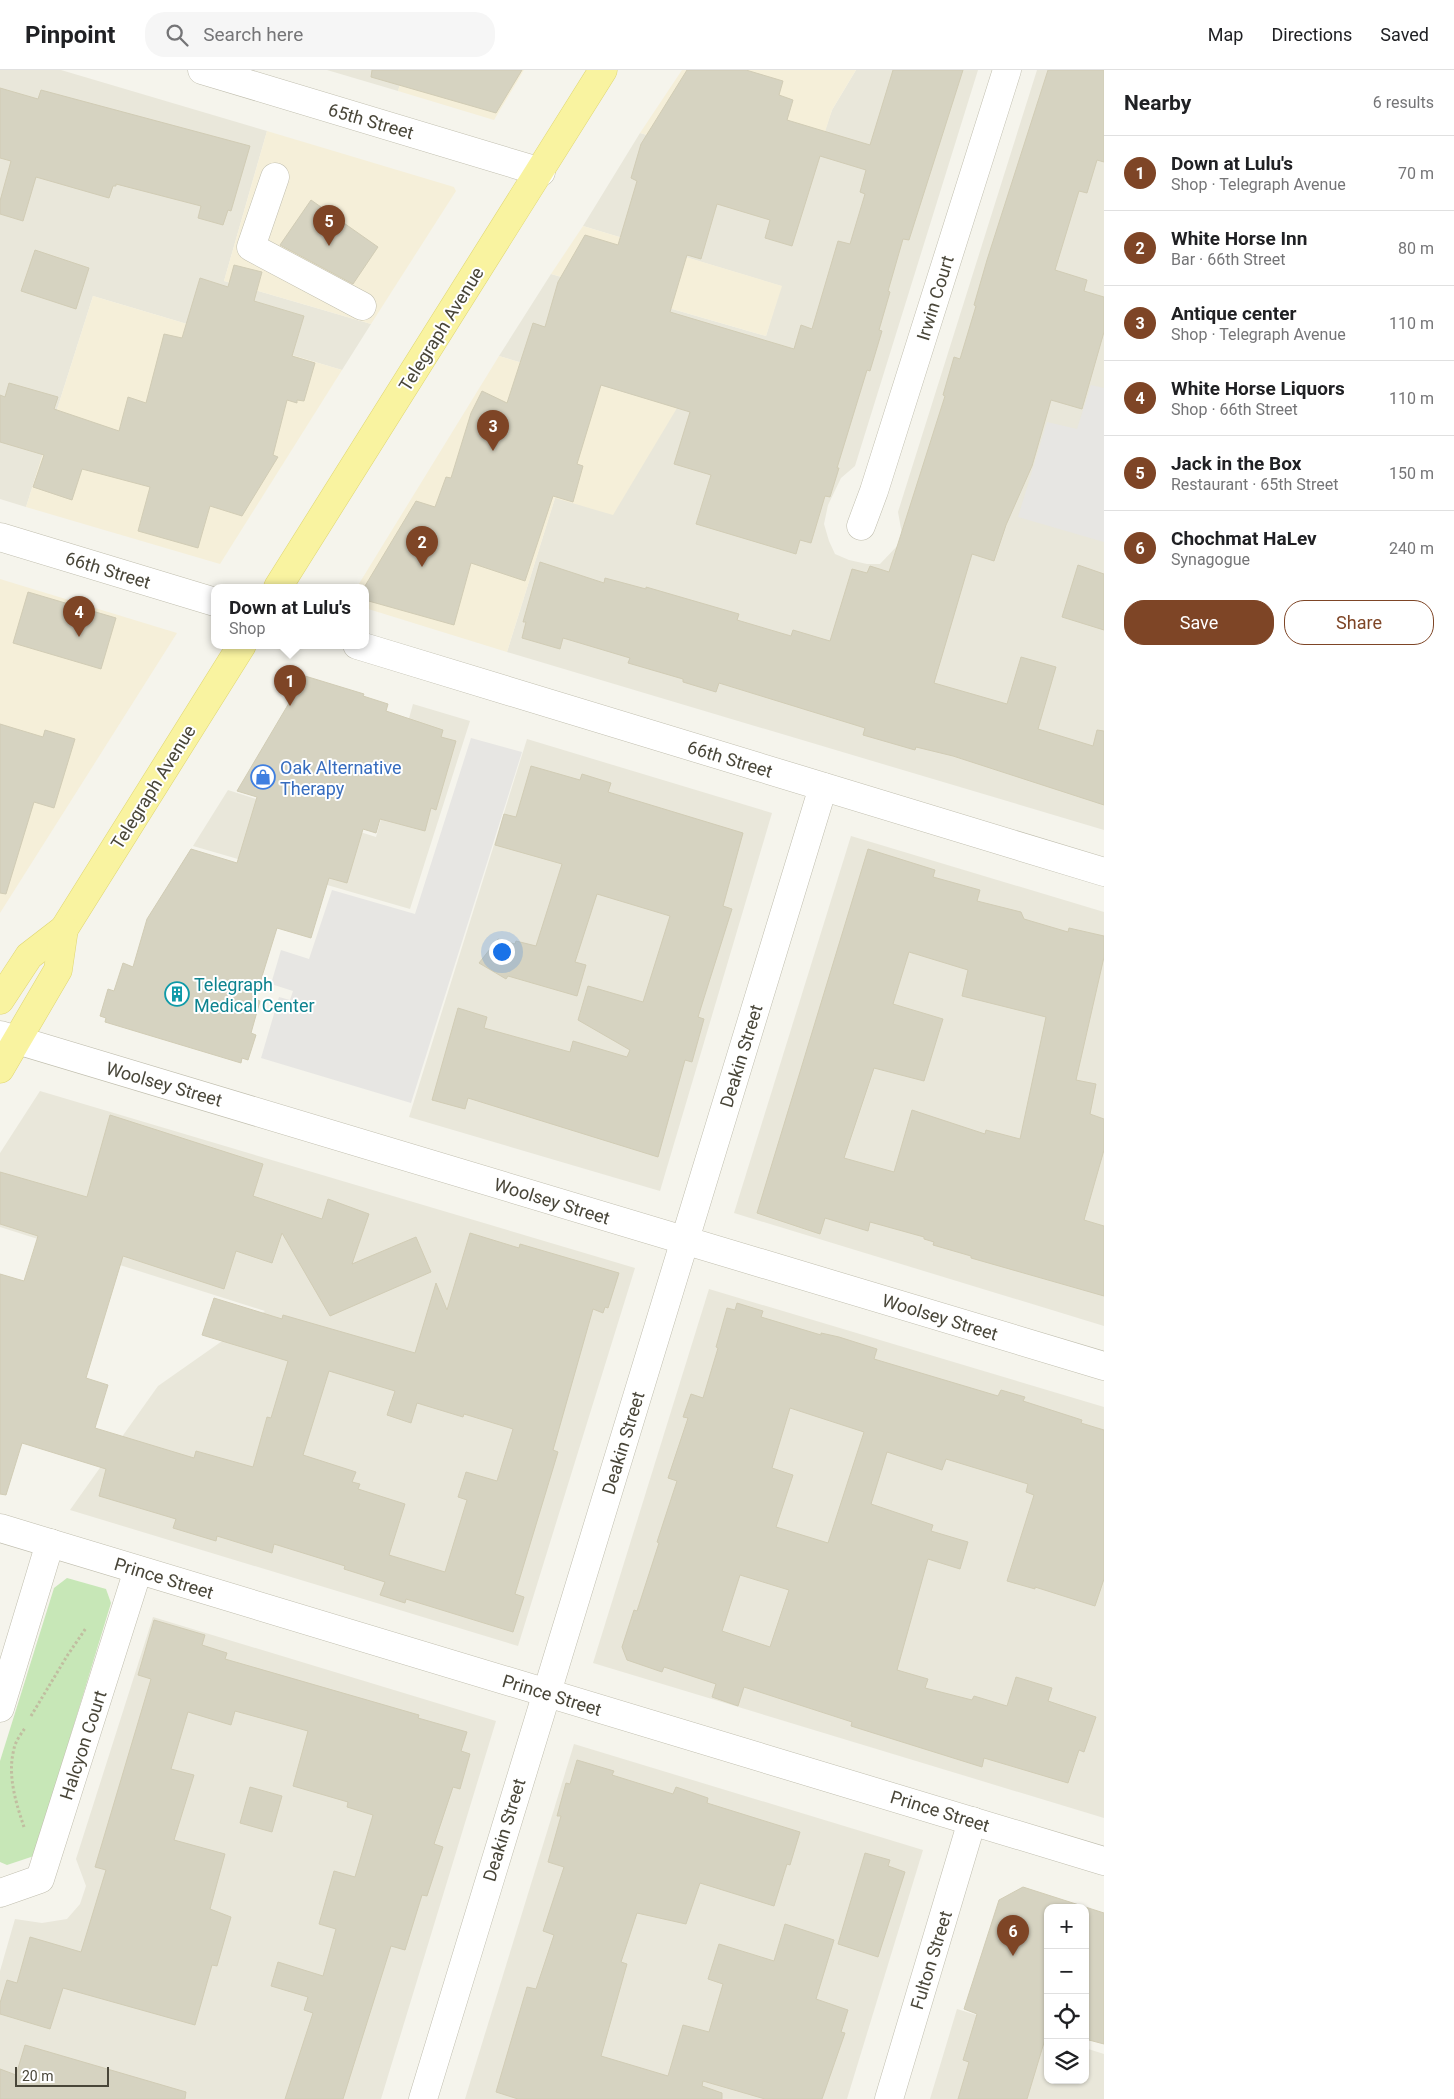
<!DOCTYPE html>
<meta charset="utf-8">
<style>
body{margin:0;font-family:Roboto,sans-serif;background:#f6f6f6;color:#202124}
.controls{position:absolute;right:15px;bottom:15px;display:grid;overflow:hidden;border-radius:10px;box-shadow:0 1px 4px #0004}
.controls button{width:45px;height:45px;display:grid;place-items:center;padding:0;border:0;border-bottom:1px solid #e0e0e0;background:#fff;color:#202124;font:25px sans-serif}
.scale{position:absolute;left:15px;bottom:12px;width:94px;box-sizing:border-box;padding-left:5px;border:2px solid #494639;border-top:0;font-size:14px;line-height:18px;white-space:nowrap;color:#494639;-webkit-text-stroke:4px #fff;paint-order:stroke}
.you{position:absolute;left:501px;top:881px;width:18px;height:18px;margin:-12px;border:4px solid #fff;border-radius:50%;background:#1a73e8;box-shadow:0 0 0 8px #1a73e833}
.badge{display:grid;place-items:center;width:32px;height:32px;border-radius:50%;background:#7e4526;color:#fff;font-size:16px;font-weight:700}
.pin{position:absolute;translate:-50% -41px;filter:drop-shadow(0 1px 2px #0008)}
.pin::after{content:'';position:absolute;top:26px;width:18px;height:15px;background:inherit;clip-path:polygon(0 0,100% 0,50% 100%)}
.popup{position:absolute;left:211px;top:514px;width:158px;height:65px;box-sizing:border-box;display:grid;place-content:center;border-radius:10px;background:#fff;filter:drop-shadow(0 1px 4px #0005);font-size:16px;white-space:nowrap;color:#757577}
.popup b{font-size:19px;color:#202124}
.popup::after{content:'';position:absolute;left:50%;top:100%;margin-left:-10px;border:10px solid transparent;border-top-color:#fff}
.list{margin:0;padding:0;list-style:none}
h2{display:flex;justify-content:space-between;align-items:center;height:65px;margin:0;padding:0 20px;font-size:21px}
h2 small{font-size:16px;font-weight:400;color:#757577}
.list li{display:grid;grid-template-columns:32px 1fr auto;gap:15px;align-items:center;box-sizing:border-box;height:75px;padding:0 20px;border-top:1px solid #e0e0e0}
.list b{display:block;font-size:19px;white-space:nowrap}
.list p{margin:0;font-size:16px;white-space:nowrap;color:#757577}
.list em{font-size:16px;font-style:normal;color:#757577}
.actions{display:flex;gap:10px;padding:15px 20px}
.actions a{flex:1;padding:11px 0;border:1px solid #7e4526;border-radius:20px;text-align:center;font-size:18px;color:#7e4526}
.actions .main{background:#7e4526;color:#fff}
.icon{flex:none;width:28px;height:28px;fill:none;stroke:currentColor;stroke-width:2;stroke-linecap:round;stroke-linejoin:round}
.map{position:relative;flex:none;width:1104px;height:2029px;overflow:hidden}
header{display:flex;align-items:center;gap:30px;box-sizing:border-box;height:70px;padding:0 25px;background:#fff;border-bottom:1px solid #e0e0e0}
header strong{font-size:24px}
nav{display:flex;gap:28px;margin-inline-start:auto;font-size:18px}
.search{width:350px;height:45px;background:#f6f6f6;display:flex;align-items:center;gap:12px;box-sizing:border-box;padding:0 18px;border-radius:20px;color:#757577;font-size:19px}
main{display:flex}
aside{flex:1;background:#fff}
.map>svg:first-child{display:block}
.residential{fill:#e9e7da}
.commercial{fill:#f5efd9}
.green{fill:#c7e7b7}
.parking{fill:#e7e6e3}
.building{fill:#d6d3c1;stroke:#d1ccb5;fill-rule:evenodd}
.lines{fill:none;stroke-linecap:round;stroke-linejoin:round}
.minor-casing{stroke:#c0beae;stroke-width:29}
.major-casing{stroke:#dfd670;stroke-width:29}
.path{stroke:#c1bda0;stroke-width:3;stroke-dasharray:2.5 2.5;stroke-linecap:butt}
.minor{stroke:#fff;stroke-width:28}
.major{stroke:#f9f3a0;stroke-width:28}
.labels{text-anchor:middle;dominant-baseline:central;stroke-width:4;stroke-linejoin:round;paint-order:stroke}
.street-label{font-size:18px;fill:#494639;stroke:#fff}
.shop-label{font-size:18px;fill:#366cbe;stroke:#fff;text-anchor:start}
.culture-label{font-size:18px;fill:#0d838f;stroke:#fff;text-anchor:start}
</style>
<header>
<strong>Pinpoint</strong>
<div class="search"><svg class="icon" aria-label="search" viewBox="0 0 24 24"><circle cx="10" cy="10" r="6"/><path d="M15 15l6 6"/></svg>Search here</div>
<nav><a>Map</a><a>Directions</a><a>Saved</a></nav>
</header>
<main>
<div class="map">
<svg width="1104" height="2029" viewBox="0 0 1104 2029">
<rect width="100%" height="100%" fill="#f5f4ec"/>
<!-- residential -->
<g class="residential">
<path d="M 0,0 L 61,0 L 267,61 L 224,211 L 371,254 L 342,300 L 93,226 L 26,437 L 0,429 Z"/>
<path d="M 327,0 L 404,0 L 398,21 Z"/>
<path d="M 856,0 L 978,0 L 855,396 L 841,408 L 828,435 L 824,454 L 829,471 L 835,484 L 849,490 L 867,494 L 880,494 L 899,474 L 902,464 L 898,442 L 1037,0 L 1104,0 L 1104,760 L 507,582 L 555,428 L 676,338 L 499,286 L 551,204 L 766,266 L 781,216 L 583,156 L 640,63 L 808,111 L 832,40 Z"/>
<path d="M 413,634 L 470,651 L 410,839 L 193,776 L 228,720 L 376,767 Z"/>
<path d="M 527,669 L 772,743 L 660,1121 L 409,1047 Z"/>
<path d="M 851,766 L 1104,842 L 1104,1256 L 734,1143 Z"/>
<path d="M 40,1021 L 635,1198 L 518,1576 L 70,1440 L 158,1316 L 265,1241 L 0,1157 L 0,1083 Z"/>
<path d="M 709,1219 L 1104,1337 L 1104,1748 L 593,1593 Z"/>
<path d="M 153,1547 L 496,1651 L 381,2029 L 0,2029 L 0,1901 L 15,1849 L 42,1853 L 67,1849 L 80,1834 L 86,1816 L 76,1789 Z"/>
<path d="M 574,1674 L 923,1780 L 847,2029 L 465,2029 Z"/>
<path d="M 957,1939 L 1048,1967 L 1048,2010 L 1085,2010 L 1085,1978 L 1104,1984 L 1104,2029 L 930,2029 Z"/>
</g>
<!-- commercial -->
<g class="commercial">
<path d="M 404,0 L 524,0 L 494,50 L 398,21 Z"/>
<path d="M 682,0 L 856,0 L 832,40 L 809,112 L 640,63 Z"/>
<path d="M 267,61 L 454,117 L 456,121 L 371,254 L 224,211 Z"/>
<path d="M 583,156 L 782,216 L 766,266 L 551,204 Z"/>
<path d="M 93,226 L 342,300 L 220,494 L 26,437 Z"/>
<path d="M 499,286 L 677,338 L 613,445 L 555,428 L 507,582 L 365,538 L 365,517 L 357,517 Z"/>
<path d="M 0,509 L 177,563 L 0,843 Z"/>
</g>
<!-- green -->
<path class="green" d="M 67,1508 L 106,1519 L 111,1533 L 34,1786 L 7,1795 L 0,1792 L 0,1691 L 54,1518 Z"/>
<!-- parking -->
<g class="parking">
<path d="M 1091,315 L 1104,318 L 1104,472 L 1018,447 L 1047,352 L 1077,359 Z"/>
<path d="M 471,668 L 522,682 L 411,1033 L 261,988 L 279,927 L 290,930 L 293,921 L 271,914 L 281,880 L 309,889 L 332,820 L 415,844 Z"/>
</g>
<!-- building -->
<g class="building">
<path d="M 372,0 L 522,0 L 496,43 L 371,7 Z"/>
<path d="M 687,0 L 746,0 L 783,11 L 779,25 L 793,30 L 787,50 L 870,75 L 893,0 L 963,0 L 909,170 L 903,169 L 888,221 L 890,222 L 879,260 L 882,261 L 870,301 L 867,300 L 837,398 L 839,398 L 830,427 L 825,426 L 811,473 L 800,470 L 796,484 L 696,454 L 711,405 L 674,394 L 690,342 L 601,315 L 577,394 L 583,396 L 573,432 L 553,426 L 525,511 L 471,493 L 454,555 L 365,530 L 365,516 L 416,431 L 435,437 L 446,407 L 451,408 L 471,343 L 482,321 L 507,333 L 533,253 L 545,257 L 558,212 L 585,165 L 618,175 L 637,111 L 631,108 L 641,74 ZM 820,86 L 866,100 L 860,122 L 865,124 L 850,174 L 838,171 L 812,259 L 801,255 L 794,279 L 670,242 L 687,185 L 701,189 L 717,134 L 770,150 L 765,168 L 792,176 Z"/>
<path d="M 1048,0 L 1104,0 L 1104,92 L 1097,90 L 1087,123 L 1079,121 L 1055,200 L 1087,210 L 1084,221 L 1104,227 L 1104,262 L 1082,339 L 1051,330 L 1032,396 L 1006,455 L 994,491 L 972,484 L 934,613 L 1007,634 L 1021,587 L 1056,597 L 1038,659 L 1093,676 L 1097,660 L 1104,661 L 1104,735 L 953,686 L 916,677 L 915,680 L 863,665 L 865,658 L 719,613 L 716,622 L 683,612 L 683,609 L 628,593 L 630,588 L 563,568 L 560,579 L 522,568 L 526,552 L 523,552 L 540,492 L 604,513 L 605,508 L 646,519 L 646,517 L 739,544 L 737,550 L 791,566 L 793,560 L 830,571 L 852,499 L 867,503 L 870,496 L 889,502 L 945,326 L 943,325 L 954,287 L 960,289 L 976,236 L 974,235 L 987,190 Z"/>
<path d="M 0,18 L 38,29 L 41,20 L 250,76 L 231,141 L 228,140 L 223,155 L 198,148 L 201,136 L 116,114 L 116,116 L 113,116 L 109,128 L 36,107 L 23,151 L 0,144 L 0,131 L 11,91 L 0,88 Z"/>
<path d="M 311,130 L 378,177 L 353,214 L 280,175 Z"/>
<path d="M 35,180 L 89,198 L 76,239 L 21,221 Z"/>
<path d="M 234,195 L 262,202 L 254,231 L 304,246 L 292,286 L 315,293 L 304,331 L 297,330 L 297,333 L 287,330 L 273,385 L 278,387 L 242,446 L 210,436 L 198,478 L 138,461 L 150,417 L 82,399 L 72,430 L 33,417 L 44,385 L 0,372 L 0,325 L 5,327 L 9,313 L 58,327 L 54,339 L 119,361 L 128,327 L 146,333 L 164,264 L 182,268 L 200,208 L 228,217 Z"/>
<path d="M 1078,495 L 1104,504 L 1104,560 L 1062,547 Z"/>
<path d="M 28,522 L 116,548 L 101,599 L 13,573 Z"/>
<path d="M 305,606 L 364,624 L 363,626 L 388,634 L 386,641 L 443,660 L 441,667 L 456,671 L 436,740 L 431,738 L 425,761 L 380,749 L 376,763 L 363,759 L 347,813 L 329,808 L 311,868 L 277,858 L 255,929 L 260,931 L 251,963 L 256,965 L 248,990 L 242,988 L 241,993 L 105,952 L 106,948 L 100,946 L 108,919 L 114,921 L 123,893 L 133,897 L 147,849 L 191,779 L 237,793 L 257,727 L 237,721 Z"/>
<path d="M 0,654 L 43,667 L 45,660 L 75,669 L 54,738 L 34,732 L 6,824 L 0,823 Z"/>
<path d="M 531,696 L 580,710 L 582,704 L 611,713 L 608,722 L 743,763 L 723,836 L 732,839 L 698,947 L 704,949 L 692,992 L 685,990 L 658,1087 L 468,1028 L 465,1039 L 432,1030 L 458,938 L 487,947 L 484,958 L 570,982 L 573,971 L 627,987 L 630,980 L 578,950 L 588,916 L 643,932 L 670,846 L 597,824 L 575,892 L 586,895 L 577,926 L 508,906 L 506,909 L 479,893 L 498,869 L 515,874 L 516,871 L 536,876 L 562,794 L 495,775 L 504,744 L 516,747 Z"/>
<path d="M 868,779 L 935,800 L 933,807 L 980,820 L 977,831 L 1021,842 L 1024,849 L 1068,862 L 1069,858 L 1104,866 L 1104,887 L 1076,1010 L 1096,1014 L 1090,1044 L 1104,1049 L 1104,1080 L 1084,1150 L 1104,1156 L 1104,1226 L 971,1188 L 971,1186 L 933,1175 L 934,1172 L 924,1169 L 924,1167 L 870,1152 L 868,1161 L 825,1148 L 820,1164 L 757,1143 ZM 909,882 L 968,900 L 962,926 L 1046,947 L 1020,1069 L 986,1060 L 985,1064 L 912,1040 L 894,1102 L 844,1088 L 874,998 L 924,1011 L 943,949 L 893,934 Z"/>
<path d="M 110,1045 L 263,1094 L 253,1126 L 322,1149 L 328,1129 L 369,1144 L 352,1194 L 416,1167 L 431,1202 L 330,1246 L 282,1163 L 272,1193 L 236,1181 L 224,1219 L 123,1186 L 86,1308 L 108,1315 L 95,1358 L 194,1388 L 196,1381 L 253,1397 L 267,1347 L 271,1348 L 288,1291 L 202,1265 L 214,1228 L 282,1249 L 283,1245 L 415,1283 L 436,1213 L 447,1240 L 470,1163 L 519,1178 L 520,1174 L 619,1203 L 608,1238 L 605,1237 L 603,1243 L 593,1239 L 553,1380 L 558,1382 L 515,1524 L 524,1527 L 513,1562 L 406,1529 L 405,1533 L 380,1525 L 385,1512 L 344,1499 L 345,1496 L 274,1474 L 272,1483 L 217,1466 L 216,1471 L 173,1458 L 176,1449 L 99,1426 L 106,1399 L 22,1373 L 6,1425 L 0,1424 L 0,1204 L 24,1211 L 38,1166 L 0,1154 L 0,1102 L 87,1127 ZM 329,1301 L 395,1321 L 387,1345 L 411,1353 L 417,1333 L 463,1347 L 464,1344 L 513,1359 L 497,1411 L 466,1402 L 458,1427 L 467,1430 L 445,1502 L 389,1485 L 405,1434 L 358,1419 L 360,1414 L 352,1412 L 356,1402 L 303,1385 Z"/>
<path d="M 737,1233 L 763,1241 L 761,1247 L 821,1265 L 821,1263 L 839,1267 L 877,1279 L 874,1289 L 998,1326 L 1001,1320 L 1025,1327 L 1023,1331 L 1082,1350 L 1081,1353 L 1104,1360 L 1104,1509 L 1095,1536 L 1035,1517 L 1035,1519 L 1007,1511 L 1034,1425 L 1026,1422 L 1028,1414 L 946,1389 L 942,1400 L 887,1382 L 871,1434 L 933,1455 L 931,1461 L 968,1472 L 960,1499 L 928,1489 L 897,1600 L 928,1609 L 925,1618 L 972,1630 L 974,1626 L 1007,1636 L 1016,1607 L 1052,1618 L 1048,1631 L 1096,1647 L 1084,1682 L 1079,1680 L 1068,1713 L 984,1688 L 982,1697 L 851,1656 L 852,1652 L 744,1617 L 738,1636 L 712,1627 L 716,1614 L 664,1597 L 662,1602 L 627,1590 L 622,1577 L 634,1540 L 637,1541 L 659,1473 L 657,1472 L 677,1411 L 668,1408 L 688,1348 L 683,1347 L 691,1324 L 703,1328 L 718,1278 L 716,1277 L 727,1238 L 735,1240 ZM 790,1338 L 864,1362 L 828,1473 L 776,1457 L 793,1405 L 772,1398 ZM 740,1505 L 789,1520 L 770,1577 L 722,1561 Z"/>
<path d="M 154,1550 L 205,1565 L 202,1575 L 227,1583 L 225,1589 L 419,1645 L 418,1648 L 467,1662 L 461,1681 L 470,1684 L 460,1719 L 453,1717 L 434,1774 L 443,1777 L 427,1826 L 422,1825 L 405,1880 L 391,1876 L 343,2029 L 285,2029 L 313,1943 L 304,1940 L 308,1927 L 271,1916 L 278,1892 L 323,1906 L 336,1859 L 319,1854 L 334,1801 L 355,1807 L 373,1745 L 347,1737 L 348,1732 L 293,1716 L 308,1661 L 235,1641 L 231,1655 L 188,1642 L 171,1699 L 194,1705 L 174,1770 L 225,1784 L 210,1839 L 231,1847 L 217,1896 L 212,1895 L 195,1955 L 63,1918 L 50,1959 L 0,1944 L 0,1933 L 7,1910 L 17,1913 L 30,1867 L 81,1882 L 106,1800 L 95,1797 L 151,1609 L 138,1605 Z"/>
<path d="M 577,1690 L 614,1701 L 612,1705 L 673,1724 L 676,1717 L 708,1728 L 707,1733 L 800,1762 L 790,1795 L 787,1794 L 774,1836 L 700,1813 L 686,1854 L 637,1843 L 621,1892 L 627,1894 L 601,1986 L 668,2006 L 683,1955 L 709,1962 L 723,1914 L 708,1909 L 719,1874 L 774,1891 L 785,1854 L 834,1870 L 816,1929 L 848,1940 L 841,1962 L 845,1963 L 822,2029 L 765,2029 L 703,2011 L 702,2016 L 722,2023 L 722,2029 L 518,2029 L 496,2022 L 527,1917 L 536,1919 L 554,1865 L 543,1861 L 564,1797 L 548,1792 L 561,1746 L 557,1746 L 566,1713 L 570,1714 Z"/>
<path d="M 250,1717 L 282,1726 L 272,1762 L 240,1753 Z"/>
<path d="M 865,1783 L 890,1790 L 888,1796 L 905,1802 L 878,1887 L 838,1874 Z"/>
<path d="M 1023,1817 L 1104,1843 L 1104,1974 L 1089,1970 L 1085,1979 L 1085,1838 L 1048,1838 L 1048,1966 L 1046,1966 L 1027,2029 L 958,2029 L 969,1992 L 963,1990 L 977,1944 L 964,1939 L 999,1830 Z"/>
<path d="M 25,1975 L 186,2022 L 185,2029 L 0,2029 L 0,1999 L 16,2005 Z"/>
</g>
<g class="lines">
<!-- minor casing -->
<g class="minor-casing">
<g id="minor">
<path d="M 202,0 L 541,102"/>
<path d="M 275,107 L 251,177 L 362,236"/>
<path d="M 861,456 L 874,421 L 1007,0"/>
<path d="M 0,467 L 215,532"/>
<path d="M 357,575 L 1104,802"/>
<path d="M 0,965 L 1104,1296"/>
<path d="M 0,1458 L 1104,1791"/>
<path d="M 0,1638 L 50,1473"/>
<path d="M 0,1823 L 40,1809 L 138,1500"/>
<path d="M 423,2029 L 823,717"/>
<path d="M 889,2029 L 972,1751"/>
</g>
</g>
<!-- major casing -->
<g class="major-casing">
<g id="major">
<path d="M 278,517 L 603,0"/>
<path d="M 0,930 L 29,886 L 64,859 L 242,575"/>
<path d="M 0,999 L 58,900 L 64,859"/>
</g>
</g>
<!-- path -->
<g class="path">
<path d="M 31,1646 L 67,1586 L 86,1558"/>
<path d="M 24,1757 C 16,1733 7,1705 14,1679 C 15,1672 21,1664 25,1658"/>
</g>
<!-- minor -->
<use href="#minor" class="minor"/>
<!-- major -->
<use href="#major" class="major"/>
</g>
<!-- icons -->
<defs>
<g id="shop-ring" transform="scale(1.25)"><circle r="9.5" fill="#fff" stroke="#3f7fe0" stroke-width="1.5"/><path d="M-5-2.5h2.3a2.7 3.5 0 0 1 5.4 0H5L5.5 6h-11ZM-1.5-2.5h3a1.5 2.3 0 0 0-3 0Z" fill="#3f7fe0"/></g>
<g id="building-ring" transform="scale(1.25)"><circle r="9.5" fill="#fff" stroke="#0f9aa8" stroke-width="1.5"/><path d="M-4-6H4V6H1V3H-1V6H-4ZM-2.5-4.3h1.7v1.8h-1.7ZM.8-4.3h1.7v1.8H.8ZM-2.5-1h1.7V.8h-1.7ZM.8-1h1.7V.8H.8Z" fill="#0f9aa8"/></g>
</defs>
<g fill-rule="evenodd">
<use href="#shop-ring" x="263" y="707"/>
<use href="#building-ring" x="177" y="924"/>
</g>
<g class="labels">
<!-- street labels -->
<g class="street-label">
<text transform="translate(371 51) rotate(16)">65th Street</text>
<text transform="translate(935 228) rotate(-73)">Irwin Court</text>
<text transform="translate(441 259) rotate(-58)">Telegraph Avenue</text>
<text transform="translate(108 500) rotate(17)">66th Street</text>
<text transform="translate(730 689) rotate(17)">66th Street</text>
<text transform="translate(153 717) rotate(-58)">Telegraph Avenue</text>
<text transform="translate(741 986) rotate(-73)">Deakin Street</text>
<text transform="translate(164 1014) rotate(16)">Woolsey Street</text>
<text transform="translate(552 1131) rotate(17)">Woolsey Street</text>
<text transform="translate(940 1247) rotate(17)">Woolsey Street</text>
<text transform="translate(623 1373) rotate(-73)">Deakin Street</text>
<text transform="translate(164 1508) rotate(17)">Prince Street</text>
<text transform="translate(552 1625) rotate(17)">Prince Street</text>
<text transform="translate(83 1675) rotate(-72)">Halcyon Court</text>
<text transform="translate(940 1741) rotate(17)">Prince Street</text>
<text transform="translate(504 1760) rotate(-73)">Deakin Street</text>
<text transform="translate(931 1890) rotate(-73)">Fulton Street</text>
</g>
<!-- shop labels -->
<g class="shop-label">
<text x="280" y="697">Oak Alternative<tspan x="280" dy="21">Therapy</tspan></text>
</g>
<!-- culture labels -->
<g class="culture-label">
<text x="194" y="914">Telegraph<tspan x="194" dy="21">Medical Center</tspan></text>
</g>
</g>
</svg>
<div class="controls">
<button>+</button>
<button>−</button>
<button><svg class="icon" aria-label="locate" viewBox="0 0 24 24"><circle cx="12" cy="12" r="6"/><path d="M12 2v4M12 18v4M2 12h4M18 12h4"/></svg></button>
<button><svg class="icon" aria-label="layers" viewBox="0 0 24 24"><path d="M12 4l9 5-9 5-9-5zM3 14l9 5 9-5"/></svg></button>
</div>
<div class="scale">20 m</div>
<div class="you"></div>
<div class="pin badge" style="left:290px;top:636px">1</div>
<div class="popup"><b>Down at Lulu's</b>Shop</div>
<div class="pin badge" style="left:422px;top:497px">2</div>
<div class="pin badge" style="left:493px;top:381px">3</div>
<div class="pin badge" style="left:79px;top:567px">4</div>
<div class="pin badge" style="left:329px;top:176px">5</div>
<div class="pin badge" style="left:1013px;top:1886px">6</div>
</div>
<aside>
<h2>Nearby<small>6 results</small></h2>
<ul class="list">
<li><span class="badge">1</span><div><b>Down at Lulu's</b><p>Shop · Telegraph Avenue</p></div><em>70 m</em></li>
<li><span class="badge">2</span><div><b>White Horse Inn</b><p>Bar · 66th Street</p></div><em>80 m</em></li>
<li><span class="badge">3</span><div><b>Antique center</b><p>Shop · Telegraph Avenue</p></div><em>110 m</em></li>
<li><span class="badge">4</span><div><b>White Horse Liquors</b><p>Shop · 66th Street</p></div><em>110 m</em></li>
<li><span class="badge">5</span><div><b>Jack in the Box</b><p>Restaurant · 65th Street</p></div><em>150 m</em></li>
<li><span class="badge">6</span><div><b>Chochmat HaLev</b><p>Synagogue</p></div><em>240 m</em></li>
</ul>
<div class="actions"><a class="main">Save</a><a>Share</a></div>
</aside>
</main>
